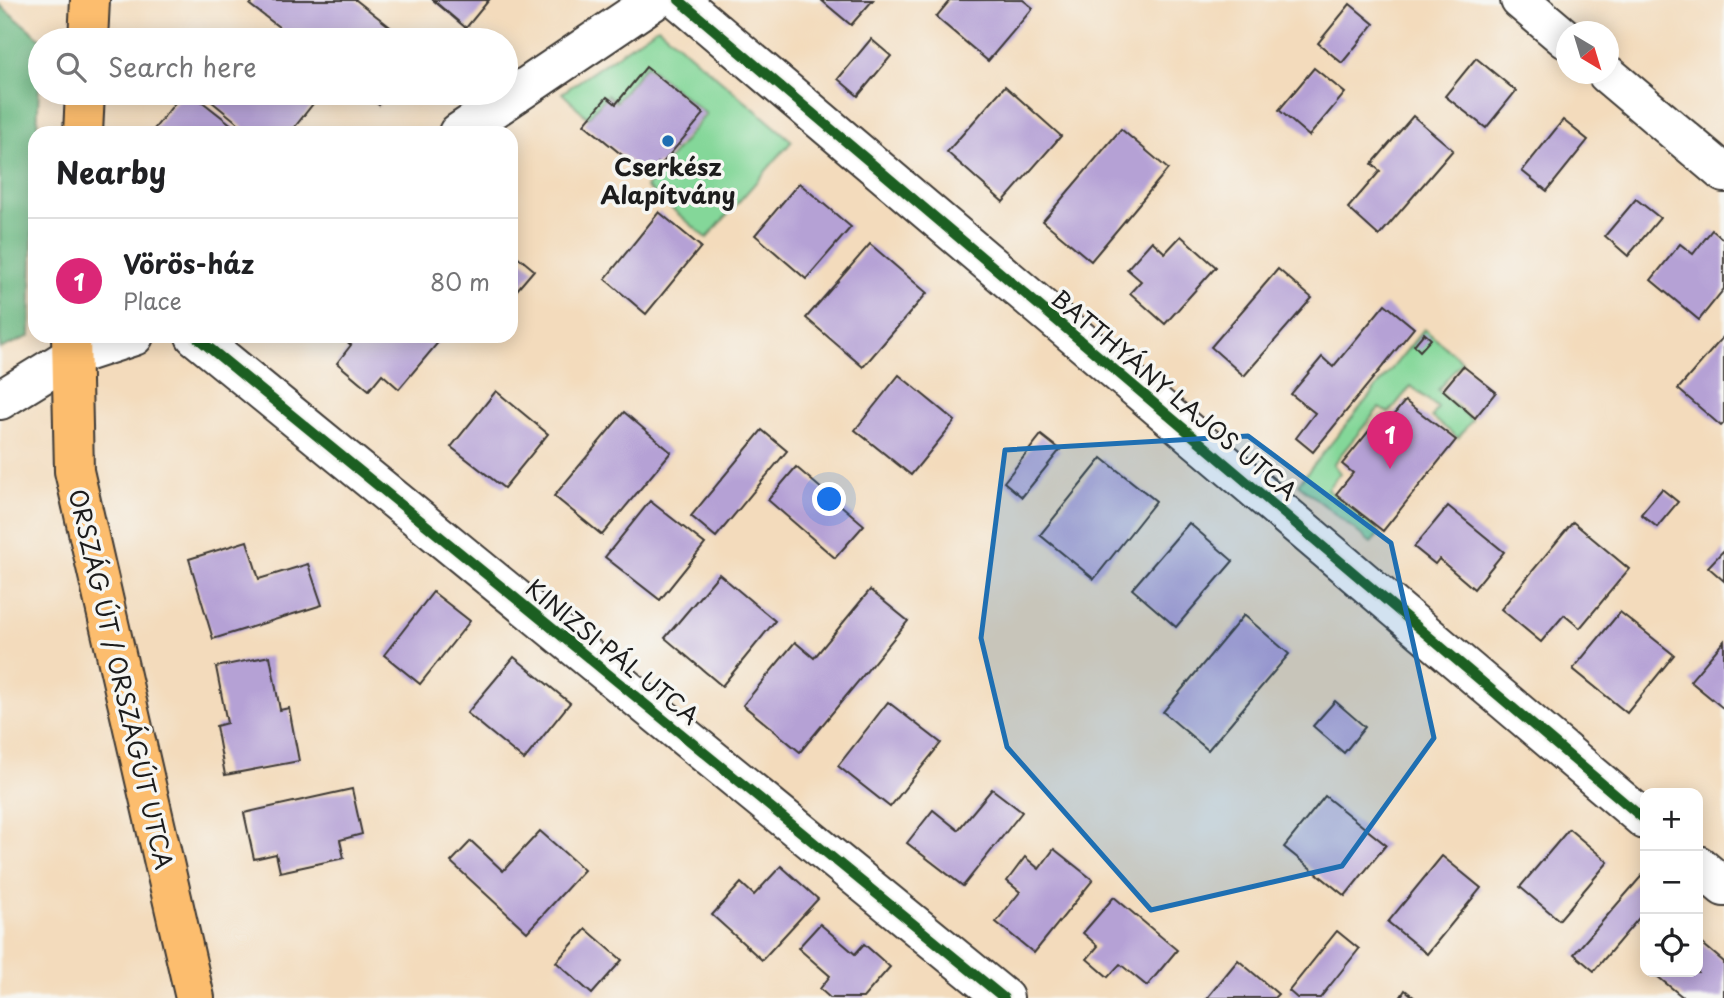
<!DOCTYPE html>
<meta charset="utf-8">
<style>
body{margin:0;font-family:"Playpen Sans",sans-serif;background:#f6f6f6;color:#202124}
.controls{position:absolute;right:21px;bottom:21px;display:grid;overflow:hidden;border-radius:14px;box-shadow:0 4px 18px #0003}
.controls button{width:63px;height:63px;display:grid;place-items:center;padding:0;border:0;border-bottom:2px solid #e0e0e0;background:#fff;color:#202124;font:35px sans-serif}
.compass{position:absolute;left:1556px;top:21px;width:63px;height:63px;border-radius:50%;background:#fff;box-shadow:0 4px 18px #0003;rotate:142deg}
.you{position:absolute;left:830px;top:500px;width:24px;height:24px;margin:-18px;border:5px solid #fff;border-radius:50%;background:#1a73e8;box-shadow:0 0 0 10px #1a73e833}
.badge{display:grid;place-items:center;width:46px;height:46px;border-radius:50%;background:#db2777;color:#fff;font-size:23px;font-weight:700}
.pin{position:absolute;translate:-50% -58px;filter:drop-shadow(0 2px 4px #0008)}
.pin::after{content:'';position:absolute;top:37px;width:24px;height:21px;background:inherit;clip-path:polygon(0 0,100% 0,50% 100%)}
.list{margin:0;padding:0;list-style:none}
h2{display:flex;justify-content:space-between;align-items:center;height:91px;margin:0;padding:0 28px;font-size:30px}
h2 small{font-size:23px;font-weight:400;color:#757577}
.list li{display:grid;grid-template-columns:46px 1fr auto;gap:21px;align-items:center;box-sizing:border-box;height:126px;padding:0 28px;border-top:2px solid #e0e0e0}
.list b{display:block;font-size:26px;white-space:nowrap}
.list p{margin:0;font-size:23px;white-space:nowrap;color:#757577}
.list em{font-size:23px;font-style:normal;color:#757577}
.icon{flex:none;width:38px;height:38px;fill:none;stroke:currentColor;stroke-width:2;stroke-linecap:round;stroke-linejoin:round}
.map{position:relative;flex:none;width:1724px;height:998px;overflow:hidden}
.search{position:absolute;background:#fff;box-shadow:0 4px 18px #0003;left:28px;top:28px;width:490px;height:77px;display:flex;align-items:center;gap:18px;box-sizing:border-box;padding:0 24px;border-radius:38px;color:#757577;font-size:26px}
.panel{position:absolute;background:#fff;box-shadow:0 4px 18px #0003;left:28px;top:126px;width:490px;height:217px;border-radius:21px}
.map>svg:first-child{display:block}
.green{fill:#84d799;stroke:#507a5a;stroke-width:2}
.forest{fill:#6bb881;stroke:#446a4e;stroke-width:2}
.building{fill:#b5a1d5}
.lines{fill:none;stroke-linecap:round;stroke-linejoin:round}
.minor-casing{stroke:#3c3934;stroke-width:42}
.major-casing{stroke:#3c3934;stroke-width:42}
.minor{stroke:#fff;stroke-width:38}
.major{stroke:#fcbd6e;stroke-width:38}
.cycleway-casing{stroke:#f6f6f2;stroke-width:15}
.cycleway{stroke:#1b5e20;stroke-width:10}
.marked{fill:#1f6fb2;fill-opacity:0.2;stroke:#1f6fb2;stroke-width:5;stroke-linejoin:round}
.poi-dot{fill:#1f6fb2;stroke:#f6f6f2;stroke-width:2.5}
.labels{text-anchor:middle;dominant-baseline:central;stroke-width:7;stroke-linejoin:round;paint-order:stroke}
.poi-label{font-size:24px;font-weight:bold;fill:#1c1c1c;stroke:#f6f6f2}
.street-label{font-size:24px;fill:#1c1c1c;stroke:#f6f6f2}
</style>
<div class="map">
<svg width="1724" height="998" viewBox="0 0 1724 998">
<rect width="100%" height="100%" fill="#f6f6f2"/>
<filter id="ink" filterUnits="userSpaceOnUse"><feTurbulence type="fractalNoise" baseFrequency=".0143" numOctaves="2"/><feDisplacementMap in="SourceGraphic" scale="14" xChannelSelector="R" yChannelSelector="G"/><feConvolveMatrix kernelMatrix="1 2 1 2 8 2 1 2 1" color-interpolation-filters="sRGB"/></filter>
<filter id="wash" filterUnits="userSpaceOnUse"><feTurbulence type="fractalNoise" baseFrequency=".00686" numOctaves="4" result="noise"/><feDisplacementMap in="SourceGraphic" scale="28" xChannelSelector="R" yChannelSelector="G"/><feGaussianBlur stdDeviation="1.57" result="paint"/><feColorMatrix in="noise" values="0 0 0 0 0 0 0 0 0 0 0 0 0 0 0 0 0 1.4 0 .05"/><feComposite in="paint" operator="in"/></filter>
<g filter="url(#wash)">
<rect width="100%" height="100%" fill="#f3dbbc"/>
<!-- green -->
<g class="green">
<path d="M 658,27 L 792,141 L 707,238 L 646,187 L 706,114 L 646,65 L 616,102 L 607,95 L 588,118 L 562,93 Z"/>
<path d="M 1424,329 L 1462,361 L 1438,390 L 1472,420 L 1458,438 L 1432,417 L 1438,408 L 1411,386 L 1389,413 L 1379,408 L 1333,464 L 1340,473 L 1327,489 L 1380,533 L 1371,543 L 1298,484 Z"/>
</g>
<!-- forest -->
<path class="forest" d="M 0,5 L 41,39 L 37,133 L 35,133 L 30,336 L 0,349 Z"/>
<g id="blocks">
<!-- building -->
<g class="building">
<path d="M 254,0 L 356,0 L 399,34 L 394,40 L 296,40 L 250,5 Z"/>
<path d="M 433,0 L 489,0 L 466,28 Z"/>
<path d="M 821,0 L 873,0 L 851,25 Z"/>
<path d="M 950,0 L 1023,0 L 1033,8 L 988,61 L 936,17 Z"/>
<path d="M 1350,4 L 1374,24 L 1342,63 L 1318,43 Z"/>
<path d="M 871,39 L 891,56 L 858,96 L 838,79 Z"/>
<path d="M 1476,58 L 1516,91 L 1486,128 L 1445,96 Z"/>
<path d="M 646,67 L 704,114 L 661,165 L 658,163 L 648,176 L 584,124 L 607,97 L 616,104 Z"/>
<path d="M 1314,68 L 1345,93 L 1309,136 L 1279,110 Z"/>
<path d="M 1005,86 L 1061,136 L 1003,202 L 947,152 Z"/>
<path d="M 183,93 L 191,93 L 242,133 L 151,133 Z"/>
<path d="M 210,93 L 307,93 L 316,100 L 290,133 L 250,133 L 206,97 Z"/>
<path d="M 363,93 L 388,93 L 379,105 Z"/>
<path d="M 1413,116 L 1453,150 L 1379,236 L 1348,208 L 1380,171 L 1372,164 Z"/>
<path d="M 1563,120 L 1588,140 L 1547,191 L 1522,171 Z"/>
<path d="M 1121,129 L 1168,169 L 1091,261 L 1043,221 Z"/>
<path d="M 799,183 L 851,227 L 806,279 L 755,235 Z"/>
<path d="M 1636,199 L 1660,218 L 1628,256 L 1605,236 Z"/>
<path d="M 659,212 L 701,247 L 646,314 L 605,279 Z"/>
<path d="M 1712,230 L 1724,240 L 1724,289 L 1699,320 L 1651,280 L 1680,244 L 1693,254 Z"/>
<path d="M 1181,236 L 1216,267 L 1165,324 L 1130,293 L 1141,281 L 1127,269 L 1152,241 L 1165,253 Z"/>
<path d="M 870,244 L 927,293 L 863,367 L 806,318 Z"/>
<path d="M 511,251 L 534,270 L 511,297 Z"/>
<path d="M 1278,269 L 1312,298 L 1244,376 L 1211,347 Z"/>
<path d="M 1385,304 L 1414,328 L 1313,452 L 1296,438 L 1315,413 L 1291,394 L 1322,357 L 1333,367 Z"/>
<path d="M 1424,333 L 1431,339 L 1420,351 L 1414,345 Z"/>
<path d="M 340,336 L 437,336 L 441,339 L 399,389 L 382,374 L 369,390 L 337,363 L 351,345 Z"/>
<path d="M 1724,336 L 1724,423 L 1721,426 L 1678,389 Z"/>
<path d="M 1463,366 L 1496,392 L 1475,418 L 1443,390 Z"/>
<path d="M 899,375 L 955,421 L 911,475 L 855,430 Z"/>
<path d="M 496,391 L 548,434 L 504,488 L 451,447 Z"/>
<path d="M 1405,401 L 1456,440 L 1383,531 L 1336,494 L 1353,473 L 1342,464 L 1381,416 L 1388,422 Z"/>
<path d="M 624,412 L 671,452 L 602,535 L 554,496 Z"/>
<path d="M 762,430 L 787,451 L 716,537 L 691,516 Z"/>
<path d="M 1041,435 L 1060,450 L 1022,497 L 1004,482 Z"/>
<path d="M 1102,458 L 1156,501 L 1094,579 L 1040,535 Z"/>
<path d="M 796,467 L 864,525 L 835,558 L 768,500 Z"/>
<path d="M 1662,489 L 1678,502 L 1657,527 L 1641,514 Z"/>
<path d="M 650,501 L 705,544 L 660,600 L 605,557 Z"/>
<path d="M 1448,506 L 1504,552 L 1474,589 L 1439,559 L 1435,564 L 1414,547 Z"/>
<path d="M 1573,522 L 1629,569 L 1580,628 L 1564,615 L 1541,642 L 1501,609 Z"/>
<path d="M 1189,523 L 1233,561 L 1176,627 L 1132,589 Z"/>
<path d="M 247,541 L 259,579 L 308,564 L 322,605 L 213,639 L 189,559 Z"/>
<path d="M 1724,550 L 1724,581 L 1708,567 Z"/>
<path d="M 719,574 L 775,621 L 722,686 L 665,638 Z"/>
<path d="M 870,590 L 908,621 L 800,752 L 743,705 L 795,642 L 814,658 Z"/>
<path d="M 433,592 L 470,621 L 420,684 L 384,655 Z"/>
<path d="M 1620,612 L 1674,655 L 1627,713 L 1573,669 Z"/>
<path d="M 1244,615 L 1289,654 L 1208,750 L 1163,712 Z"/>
<path d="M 1724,641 L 1724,709 L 1690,681 Z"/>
<path d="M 270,656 L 280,710 L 289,708 L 299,761 L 225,775 L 216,726 L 227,723 L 216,667 Z"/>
<path d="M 514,657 L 570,703 L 524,760 L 467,713 Z"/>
<path d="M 1335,701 L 1365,727 L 1344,753 L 1313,726 Z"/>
<path d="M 888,702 L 941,743 L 890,807 L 838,766 Z"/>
<path d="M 352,789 L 362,834 L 340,840 L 344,858 L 280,872 L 276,854 L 254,859 L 244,813 Z"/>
<path d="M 992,789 L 1022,812 L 963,886 L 907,843 L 933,810 L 958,830 Z"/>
<path d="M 1325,796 L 1386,845 L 1345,896 L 1284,847 Z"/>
<path d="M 1569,829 L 1608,862 L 1559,920 L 1520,887 Z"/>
<path d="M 540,831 L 584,870 L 527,932 L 451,862 L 471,841 L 503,871 Z"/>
<path d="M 1054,849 L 1093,880 L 1034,953 L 996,922 L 1020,892 L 1007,881 L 1025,857 L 1039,869 Z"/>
<path d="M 1442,856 L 1481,888 L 1427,954 L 1388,922 Z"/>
<path d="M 781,866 L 818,899 L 762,960 L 712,915 L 741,883 L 754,895 Z"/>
<path d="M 1645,872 L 1645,911 L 1594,971 L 1574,954 Z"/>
<path d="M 1114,897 L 1177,950 L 1147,986 L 1120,964 L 1108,977 L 1087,959 L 1098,946 L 1083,933 Z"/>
<path d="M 820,924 L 855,954 L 864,944 L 890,967 L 863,998 L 830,998 L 820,989 L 830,976 L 798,948 Z"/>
<path d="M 586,929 L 622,960 L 592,994 L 556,962 Z"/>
<path d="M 1337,931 L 1359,949 L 1320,998 L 1297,998 L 1289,991 Z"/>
<path d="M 1698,940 L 1724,962 L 1724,998 L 1684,998 L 1652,972 L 1698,972 Z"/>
<path d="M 1238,960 L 1278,994 L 1274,998 L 1207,998 Z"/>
<path d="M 1405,990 L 1415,998 L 1400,998 Z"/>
</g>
</g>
</g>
<g filter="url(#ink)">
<use href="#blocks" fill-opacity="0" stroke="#3c3934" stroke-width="2"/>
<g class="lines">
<!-- minor casing -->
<g class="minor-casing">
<g id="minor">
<path d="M 679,0 L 1645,820"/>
<path d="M 1520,0 L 1566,39"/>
<path d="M 1607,74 L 1724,173"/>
<path d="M 458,133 L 655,0"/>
<path d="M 195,336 L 1004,998"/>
<path d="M 0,400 L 70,357 L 134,336"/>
<path d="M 1698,865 L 1724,887"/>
</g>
</g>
<!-- major casing -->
<g class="major-casing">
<g id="major">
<path d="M 88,40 L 90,0"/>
<path d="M 83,133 L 85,93"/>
<path d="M 71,336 L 74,471 L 195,998"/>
</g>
</g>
<!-- minor -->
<use href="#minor" class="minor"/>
<!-- major -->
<use href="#major" class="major"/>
<!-- cycleway casing -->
<g class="cycleway-casing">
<g id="cycleway">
<path d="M 679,0 L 1645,820"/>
<path d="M 195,336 L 1004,998"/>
</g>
</g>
<!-- cycleway -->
<use href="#cycleway" class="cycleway"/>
</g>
</g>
<!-- marked area -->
<path class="marked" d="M 1248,436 L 1391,543 L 1434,738 L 1342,866 L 1151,910 L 1007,747 L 981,638 L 1005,450 Z"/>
<!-- markers -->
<circle class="poi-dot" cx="668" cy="141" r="7"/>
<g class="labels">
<!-- poi labels -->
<g class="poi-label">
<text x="668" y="166">Cserkész<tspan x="668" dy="28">Alapítvány</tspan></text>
</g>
<!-- street labels -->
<g class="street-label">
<text transform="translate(1175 394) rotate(40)">BATTHYÁNY LAJOS UTCA</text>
<text transform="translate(613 651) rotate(39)">KINIZSI PÁL UTCA</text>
<text transform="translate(122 679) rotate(77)">ORSZÁG ÚT / ORSZÁGÚT UTCA</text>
</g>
</g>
</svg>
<div class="controls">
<button>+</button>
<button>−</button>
<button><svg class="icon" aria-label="locate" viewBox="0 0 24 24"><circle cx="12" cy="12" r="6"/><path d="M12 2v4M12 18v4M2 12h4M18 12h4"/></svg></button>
</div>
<svg class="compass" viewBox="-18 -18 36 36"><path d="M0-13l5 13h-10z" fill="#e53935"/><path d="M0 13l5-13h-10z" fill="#757577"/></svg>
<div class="you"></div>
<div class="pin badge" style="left:1390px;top:469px">1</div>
<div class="search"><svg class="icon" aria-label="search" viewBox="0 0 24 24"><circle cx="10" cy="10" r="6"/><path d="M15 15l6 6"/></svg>Search here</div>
<section class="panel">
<h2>Nearby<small></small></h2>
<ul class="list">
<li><span class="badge">1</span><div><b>Vörös-ház</b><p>Place</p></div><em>80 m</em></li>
</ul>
</section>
</div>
